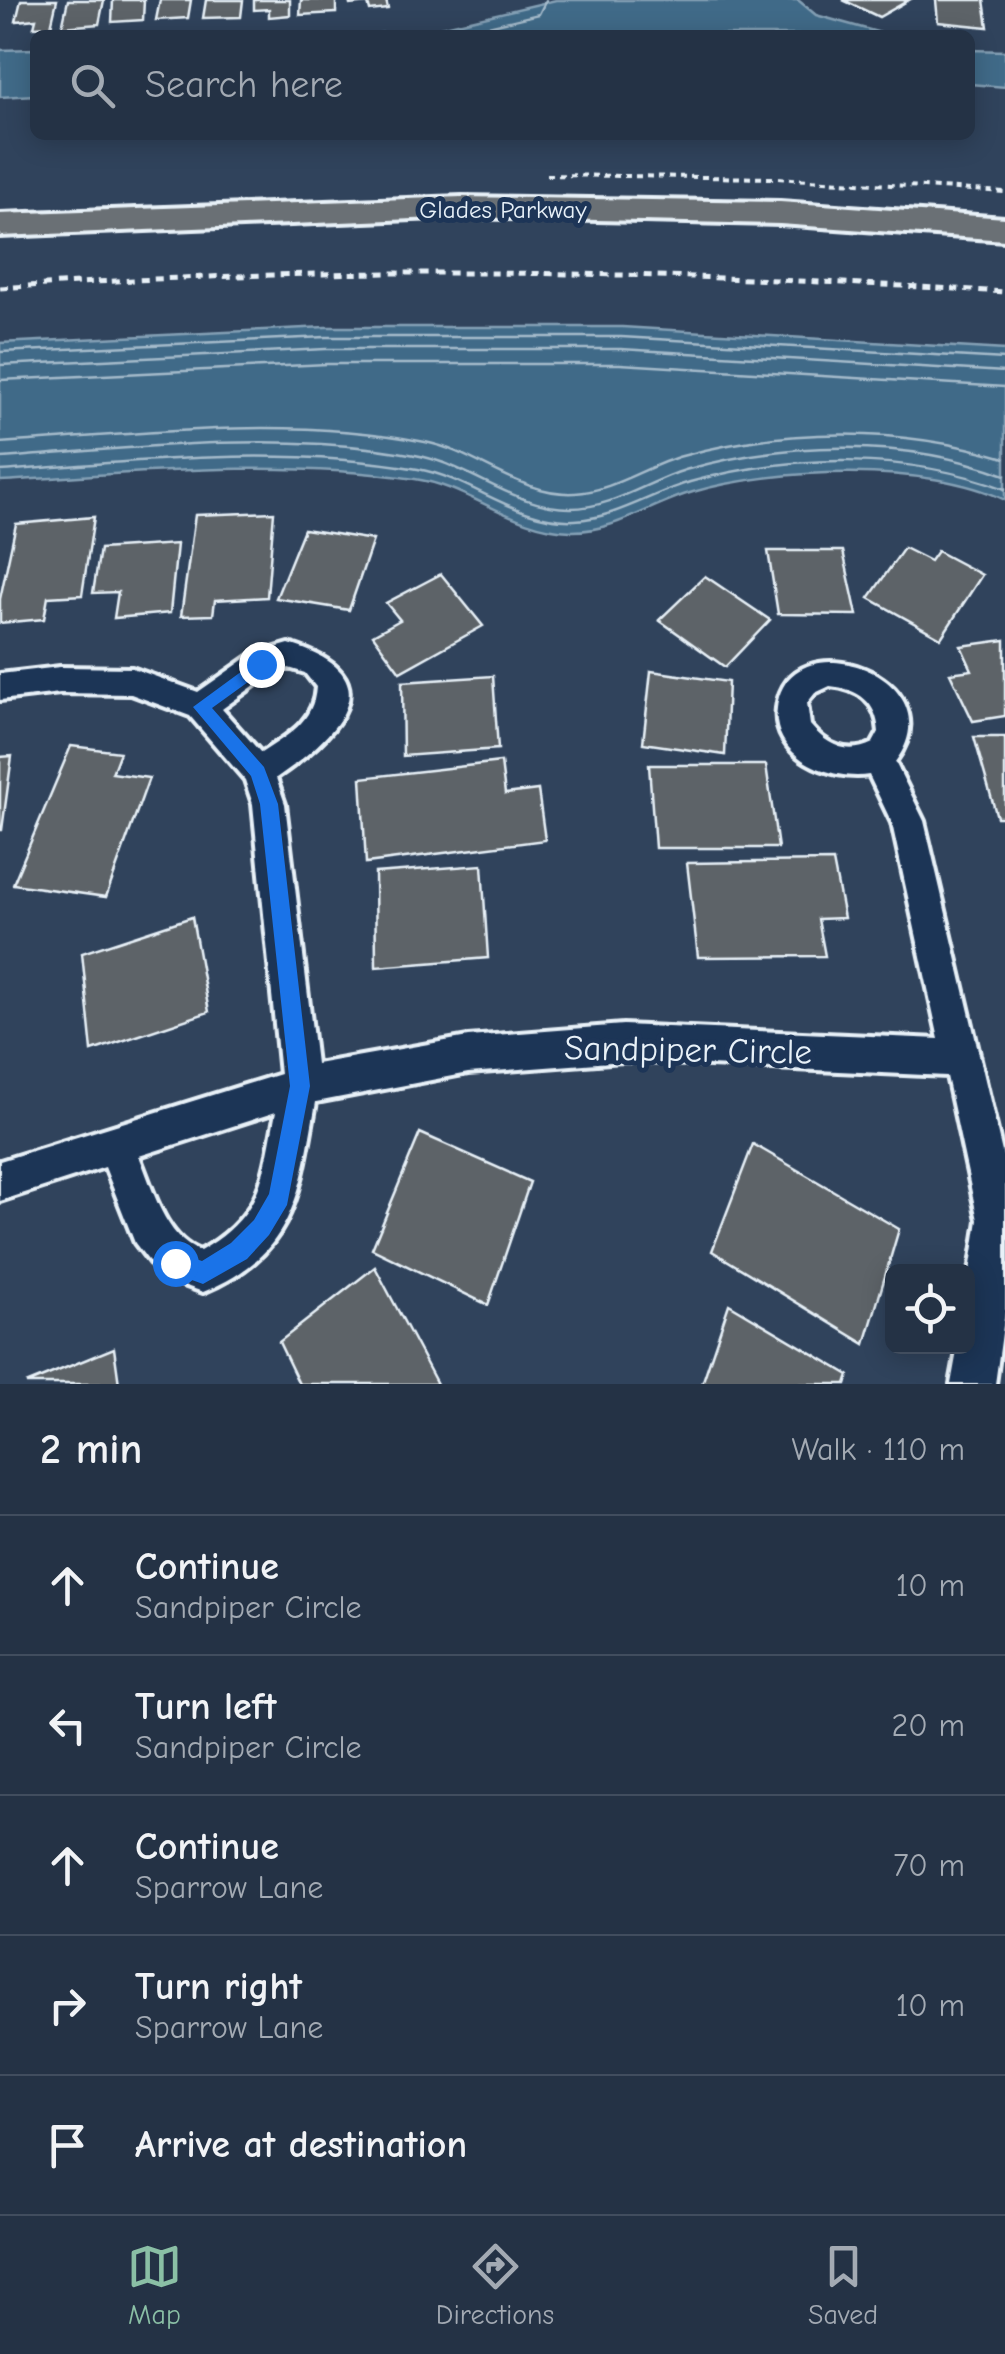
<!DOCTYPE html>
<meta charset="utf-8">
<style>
body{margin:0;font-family:"Comic Neue",sans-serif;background:#2c3a4c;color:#f1f3f6}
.controls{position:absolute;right:30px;bottom:30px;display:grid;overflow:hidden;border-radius:15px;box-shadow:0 5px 25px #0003}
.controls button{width:90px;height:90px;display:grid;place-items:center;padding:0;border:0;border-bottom:2px solid #414d5e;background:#243245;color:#f1f3f6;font:50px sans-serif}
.stop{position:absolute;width:30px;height:30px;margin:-22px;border:8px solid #1a73e8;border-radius:50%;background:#fff}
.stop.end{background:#1a73e8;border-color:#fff;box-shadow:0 2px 10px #0008}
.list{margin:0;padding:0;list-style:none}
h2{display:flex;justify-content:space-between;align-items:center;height:130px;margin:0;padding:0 40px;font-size:42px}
h2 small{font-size:32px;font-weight:400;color:#a3aab3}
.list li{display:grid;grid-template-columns:65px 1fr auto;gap:30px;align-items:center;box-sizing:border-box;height:140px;padding:0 40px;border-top:2px solid #414d5e}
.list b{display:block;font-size:38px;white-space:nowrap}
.list p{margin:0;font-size:32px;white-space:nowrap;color:#a3aab3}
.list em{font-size:32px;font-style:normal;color:#a3aab3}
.icon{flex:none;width:55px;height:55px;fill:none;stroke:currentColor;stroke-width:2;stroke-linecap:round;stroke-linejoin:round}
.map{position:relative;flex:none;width:1005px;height:1384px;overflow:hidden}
.search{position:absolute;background:#243245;box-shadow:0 5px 25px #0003;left:30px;right:30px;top:30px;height:110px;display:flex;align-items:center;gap:25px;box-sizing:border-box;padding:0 35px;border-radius:15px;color:#a3aab3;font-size:38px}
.sheet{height:830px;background:#243245}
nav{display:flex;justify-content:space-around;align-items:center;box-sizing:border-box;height:140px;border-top:2px solid #414d5e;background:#243245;font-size:28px;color:#a3aab3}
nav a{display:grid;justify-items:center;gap:5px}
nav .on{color:#8abfa5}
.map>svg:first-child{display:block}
.water{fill:#416a88;stroke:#84a0b5;stroke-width:2.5}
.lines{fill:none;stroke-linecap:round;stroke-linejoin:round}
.shore{stroke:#a5bbcb;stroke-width:2.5}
.building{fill:#5d6368;stroke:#e8f1f8;stroke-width:2.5}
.minor-casing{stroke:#e8f1f8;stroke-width:8}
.primary-casing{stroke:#e8f1f8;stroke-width:8}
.path-far1{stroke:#e8f1f8;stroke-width:4;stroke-dasharray:6 5;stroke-linecap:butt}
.path{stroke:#e8f1f8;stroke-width:5;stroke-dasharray:8 6;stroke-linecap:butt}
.minor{fill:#1d3557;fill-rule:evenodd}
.primary{fill:#6a7074;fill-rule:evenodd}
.route{fill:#1a73e8}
.labels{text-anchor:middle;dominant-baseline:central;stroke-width:10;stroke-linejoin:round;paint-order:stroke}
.far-street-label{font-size:25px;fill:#e8f1f8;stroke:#1d3557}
.near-street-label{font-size:35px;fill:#e8f1f8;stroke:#1d3557}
</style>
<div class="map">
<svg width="1005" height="1384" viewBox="0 0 1005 1384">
<rect width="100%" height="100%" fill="#30435c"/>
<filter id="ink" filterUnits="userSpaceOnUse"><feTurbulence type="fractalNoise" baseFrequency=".01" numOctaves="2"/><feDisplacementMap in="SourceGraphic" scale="20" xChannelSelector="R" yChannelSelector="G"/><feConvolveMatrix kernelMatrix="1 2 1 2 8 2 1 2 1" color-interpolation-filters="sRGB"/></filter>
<g filter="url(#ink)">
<!-- water -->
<g class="water">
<path d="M 556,0 L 798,0 L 816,15 L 888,35 L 355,35 L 432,29 Z"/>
<path d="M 35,49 L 35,95 L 0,97 L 0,50 Z"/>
<path d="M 970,50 L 1005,51 L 1005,87 L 970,84 Z"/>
<path d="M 326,327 L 622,327 L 1005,350 L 1005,500 C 928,462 774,468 693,492 C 653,503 614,532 571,531 C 513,530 468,486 415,479 C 277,459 138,473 0,481 L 0,343 Z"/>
</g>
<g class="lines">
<!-- shore -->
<g class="shore">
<path d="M 450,35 L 539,14 L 546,0"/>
<path d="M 0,352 L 326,337 L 621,337 L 1005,359"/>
<path d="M 0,365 L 326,349 L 621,349 L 1005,372"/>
<path d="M 0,380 L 327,364 L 620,364 L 1005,387"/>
<path d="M 0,443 C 139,434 287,415 425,442 C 477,452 520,496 575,493 C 613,491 646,466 682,456 C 786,427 902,427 1005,458"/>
<path d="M 0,458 C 124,449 253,433 377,449 C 399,452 423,455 444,463 C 486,479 524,508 571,508 C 612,508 647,482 685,470 C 785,441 907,438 1005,475"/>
<path d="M 0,471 C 137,461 281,445 418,469 C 473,479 517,523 575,520 C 616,518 652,493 690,482 C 790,454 908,452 1005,489"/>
</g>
</g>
<!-- building -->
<g class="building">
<path d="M 21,0 L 57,0 L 51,26 L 34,27 L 36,19 L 16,21 Z"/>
<path d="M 68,0 L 104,0 L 99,24 L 62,27 Z"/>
<path d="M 113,0 L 144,0 L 143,20 L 112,22 Z"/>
<path d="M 160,0 L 191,0 L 188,18 L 156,20 Z"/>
<path d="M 206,0 L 243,0 L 241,17 L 203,18 Z"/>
<path d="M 254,0 L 290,0 L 290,15 L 269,17 L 269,9 L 254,10 Z"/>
<path d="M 301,0 L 336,0 L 336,13 L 300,15 Z"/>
<path d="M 349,0 L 386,0 L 388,9 L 370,11 L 368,3 L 350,5 Z"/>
<path d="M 843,0 L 909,0 L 879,17 Z"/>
<path d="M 936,0 L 984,0 L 988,27 L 938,22 Z"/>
<path d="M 274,512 L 267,597 L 215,600 L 213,615 L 181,616 L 195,515 Z"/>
<path d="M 94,517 L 82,595 L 48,597 L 44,619 L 0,623 L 0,599 L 16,524 Z"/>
<path d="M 304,529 L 373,540 L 349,610 L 276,598 Z"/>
<path d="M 177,544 L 170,613 L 114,618 L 118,592 L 93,593 L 100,549 Z"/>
<path d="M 904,548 L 930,561 L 937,551 L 982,575 L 941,638 L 869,598 Z"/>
<path d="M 768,551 L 843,551 L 857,615 L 778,614 Z"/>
<path d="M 441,574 L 483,626 L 400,672 L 373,635 L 400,620 L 386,603 Z"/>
<path d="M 705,576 L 770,620 L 725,667 L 659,620 Z"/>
<path d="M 1005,640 L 1005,716 L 973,721 L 950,673 L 972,670 L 961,646 Z"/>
<path d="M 651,671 L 728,682 L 725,755 L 643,743 Z"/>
<path d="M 493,676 L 498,749 L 403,756 L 402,682 Z"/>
<path d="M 974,737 L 1005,737 L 1005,817 L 997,817 Z"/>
<path d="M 71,746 L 120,752 L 112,773 L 149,778 L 106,897 L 13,884 Z"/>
<path d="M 12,756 L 2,830 L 0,830 L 0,757 Z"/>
<path d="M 501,762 L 505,794 L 538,790 L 545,840 L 366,863 L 361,778 Z"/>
<path d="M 649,765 L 766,765 L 778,848 L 655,848 Z"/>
<path d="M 833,861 L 844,918 L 818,919 L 825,956 L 698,957 L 687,863 Z"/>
<path d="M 482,865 L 488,958 L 376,967 L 375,873 Z"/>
<path d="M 192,917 L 209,1012 L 92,1051 L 82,953 Z"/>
<path d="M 420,1133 L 530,1182 L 488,1305 L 372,1249 Z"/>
<path d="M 753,1144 L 899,1229 L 865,1344 L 712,1251 Z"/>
<path d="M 375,1267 L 437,1384 L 299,1384 L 279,1342 Z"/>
<path d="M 729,1304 L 849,1375 L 846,1384 L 702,1384 Z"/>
<path d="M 114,1348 L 119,1384 L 26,1384 Z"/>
</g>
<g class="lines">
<!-- minor casing -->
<g class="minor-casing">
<path id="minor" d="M 289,644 C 398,676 336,737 276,778 L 285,804 L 316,1064 L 468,1037 L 623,1025 L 939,1039 L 892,823 L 869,775 C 830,781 771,757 777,708 C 787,616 959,677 895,762 L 924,821 L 1005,1165 L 1005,1311 L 995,1384 L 951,1384 L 958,1346 L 968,1346 L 968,1285 L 978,1220 L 947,1076 L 623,1061 L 468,1073 L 316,1102 C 300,1191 296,1254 203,1292 L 161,1277 L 135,1243 L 105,1167 L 0,1201 L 0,1161 L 280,1074 L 253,804 L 245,780 L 190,716 L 131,694 L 60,693 L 0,700 L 0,674 L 60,667 L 132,668 L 198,692 L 251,655 ZM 289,668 L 305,673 L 316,687 C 314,722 288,735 261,753 L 222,709 L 270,674 ZM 830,686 C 859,689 877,702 879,732 L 873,743 C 847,756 827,745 810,725 L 807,703 L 815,693 ZM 276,1112 C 263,1178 263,1215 200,1251 C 165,1239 152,1187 139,1156 Z"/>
</g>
<!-- primary casing -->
<g class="primary-casing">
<path id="primary" d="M 462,197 L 780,202 L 1005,218 L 1005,240 L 780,224 L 462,217 L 0,236 L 0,214 Z"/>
</g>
<!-- path-far1 -->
<path class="path-far1" d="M 547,175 L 776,178 L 1005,192"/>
<!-- path -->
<path class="path" d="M 0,288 C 336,264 669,271 1005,292"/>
<!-- minor -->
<use href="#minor" class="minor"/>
<!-- primary -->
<use href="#primary" class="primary"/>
</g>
</g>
<!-- route -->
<path class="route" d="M 261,657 L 266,659 L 266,669 L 212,708 L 264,767 L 278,804 L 310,1086 L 287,1205 L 269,1235 L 247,1259 L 203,1284 L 167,1271 L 164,1263 L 167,1255 L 175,1252 L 202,1261 L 231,1243 L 254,1220 L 269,1194 L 290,1086 L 260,804 L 251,776 L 193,707 Z"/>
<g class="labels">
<!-- far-street labels -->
<g class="far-street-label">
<text x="503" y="209">Glades Parkway</text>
</g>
<!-- near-street labels -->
<g class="near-street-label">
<text transform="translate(688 1050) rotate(1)">Sandpiper Circle</text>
</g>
</g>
</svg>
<div class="controls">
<button><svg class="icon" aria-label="locate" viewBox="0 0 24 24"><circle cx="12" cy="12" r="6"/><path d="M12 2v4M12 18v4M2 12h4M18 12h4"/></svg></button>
</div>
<div class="stop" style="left:175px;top:1263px"></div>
<div class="stop end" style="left:261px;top:664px"></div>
<div class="search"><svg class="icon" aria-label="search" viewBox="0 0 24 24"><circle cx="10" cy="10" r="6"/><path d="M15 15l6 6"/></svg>Search here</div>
</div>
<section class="sheet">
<h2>2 min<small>Walk · 110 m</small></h2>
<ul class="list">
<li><svg class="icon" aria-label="ahead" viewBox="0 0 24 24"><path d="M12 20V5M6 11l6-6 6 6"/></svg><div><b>Continue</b><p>Sandpiper Circle</p></div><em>10 m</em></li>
<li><svg class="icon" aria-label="left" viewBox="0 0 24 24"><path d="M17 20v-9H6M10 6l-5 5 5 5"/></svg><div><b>Turn left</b><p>Sandpiper Circle</p></div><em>20 m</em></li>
<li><svg class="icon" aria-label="ahead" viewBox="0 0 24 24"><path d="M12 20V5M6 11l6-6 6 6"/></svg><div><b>Continue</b><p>Sparrow Lane</p></div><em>70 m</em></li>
<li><svg class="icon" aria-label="right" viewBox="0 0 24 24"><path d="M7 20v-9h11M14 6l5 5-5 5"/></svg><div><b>Turn right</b><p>Sparrow Lane</p></div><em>10 m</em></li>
<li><svg class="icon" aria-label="arrive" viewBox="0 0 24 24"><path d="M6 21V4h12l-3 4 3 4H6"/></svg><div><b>Arrive at destination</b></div></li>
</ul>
</section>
<nav>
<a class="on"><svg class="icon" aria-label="map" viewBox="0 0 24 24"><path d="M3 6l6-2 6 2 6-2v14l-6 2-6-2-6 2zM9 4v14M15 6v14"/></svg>Map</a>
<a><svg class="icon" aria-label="directions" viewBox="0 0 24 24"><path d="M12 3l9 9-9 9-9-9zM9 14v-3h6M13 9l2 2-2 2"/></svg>Directions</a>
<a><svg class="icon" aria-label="saved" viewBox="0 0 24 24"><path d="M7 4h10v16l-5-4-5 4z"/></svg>Saved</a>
</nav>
